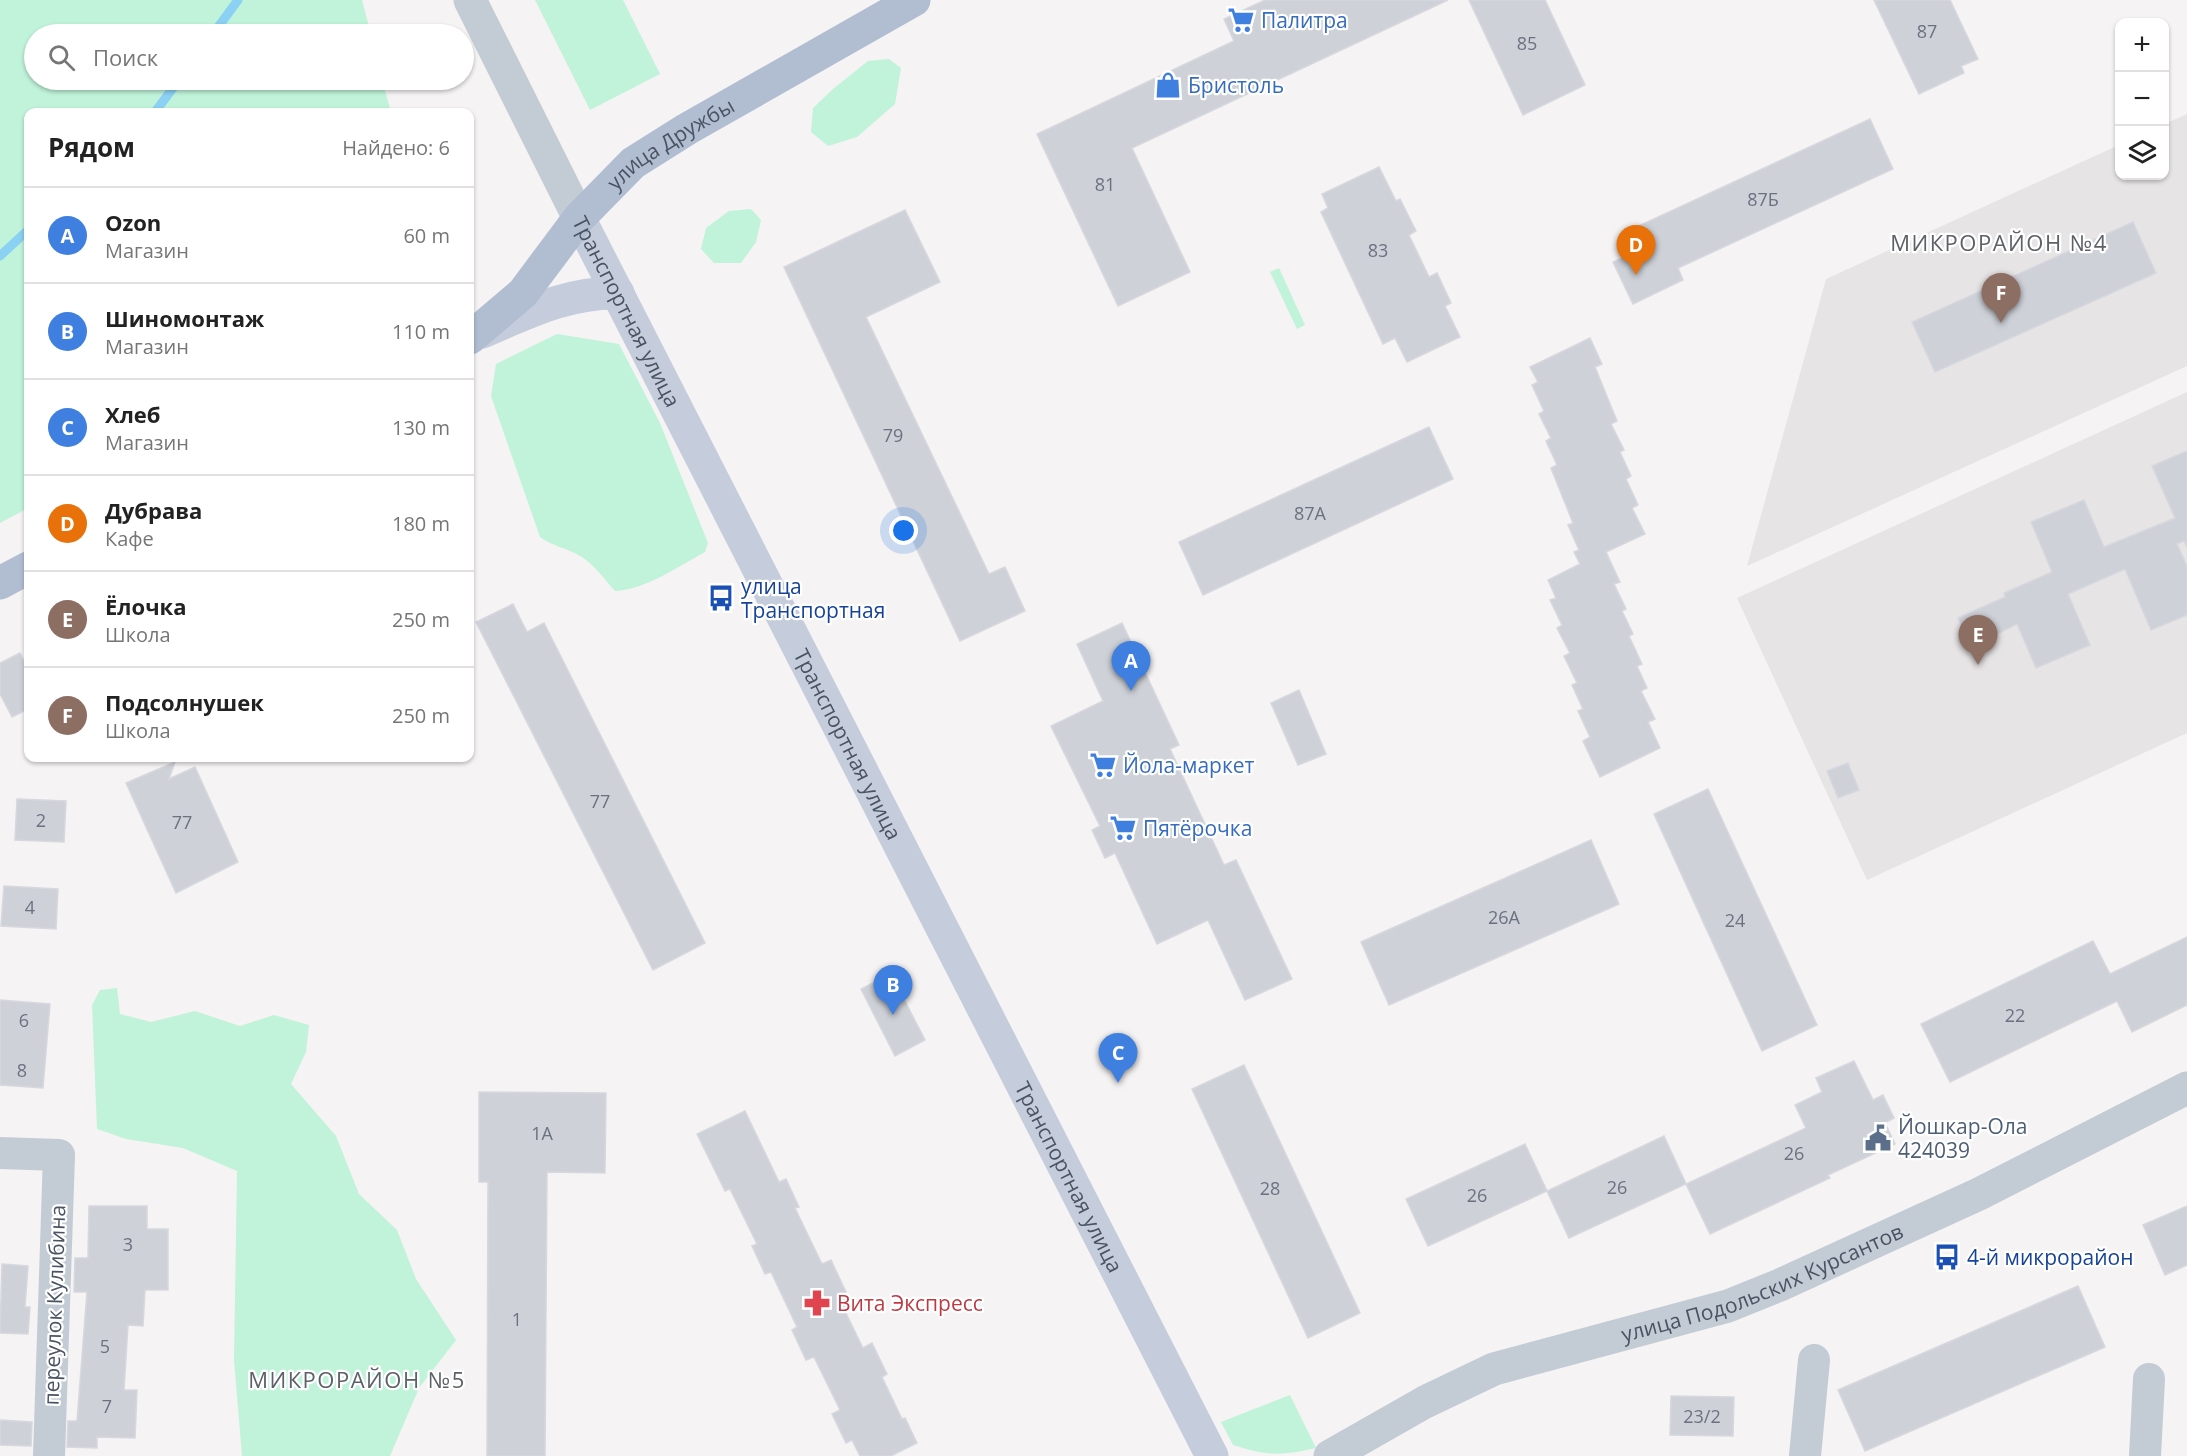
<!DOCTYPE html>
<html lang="ru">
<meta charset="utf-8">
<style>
body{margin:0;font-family:"Open Sans",sans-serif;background:#f2f2f2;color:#222}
.controls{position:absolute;right:18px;top:18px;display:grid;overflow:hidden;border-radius:12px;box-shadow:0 2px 4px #0004}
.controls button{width:54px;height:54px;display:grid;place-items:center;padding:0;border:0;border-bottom:2px solid #e0e0e0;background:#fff;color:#222;font:30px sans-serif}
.you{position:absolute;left:904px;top:531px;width:21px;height:21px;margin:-15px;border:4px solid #fff;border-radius:50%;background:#1a73e8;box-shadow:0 0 0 9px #1a73e833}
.badge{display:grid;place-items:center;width:39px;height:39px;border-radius:50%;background:#0f58f2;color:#fff;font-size:20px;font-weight:700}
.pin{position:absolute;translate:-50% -50px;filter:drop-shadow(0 2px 3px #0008)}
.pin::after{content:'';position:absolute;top:32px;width:21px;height:18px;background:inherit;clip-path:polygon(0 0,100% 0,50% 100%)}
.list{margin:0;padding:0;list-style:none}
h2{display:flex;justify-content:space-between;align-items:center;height:78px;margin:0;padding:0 24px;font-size:26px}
h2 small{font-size:20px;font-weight:400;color:#767676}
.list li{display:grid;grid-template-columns:39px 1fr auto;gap:18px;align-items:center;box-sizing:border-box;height:96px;padding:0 24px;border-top:2px solid #e0e0e0}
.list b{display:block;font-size:22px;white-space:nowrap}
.list p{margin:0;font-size:20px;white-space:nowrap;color:#767676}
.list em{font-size:20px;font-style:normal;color:#767676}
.icon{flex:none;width:33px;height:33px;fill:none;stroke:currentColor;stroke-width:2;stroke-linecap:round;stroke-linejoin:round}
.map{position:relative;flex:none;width:2187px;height:1456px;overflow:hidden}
.search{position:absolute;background:#fff;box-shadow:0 2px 4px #0004;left:24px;top:24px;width:450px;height:66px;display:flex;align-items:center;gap:15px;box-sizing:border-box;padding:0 21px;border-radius:33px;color:#767676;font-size:22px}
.panel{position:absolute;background:#fff;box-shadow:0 2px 4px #0004;left:24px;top:108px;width:450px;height:654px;border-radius:12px}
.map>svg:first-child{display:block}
.education{fill:#e6e4e5}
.green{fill:#c0f3da}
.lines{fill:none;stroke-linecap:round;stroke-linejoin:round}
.stream{stroke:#8bd1f3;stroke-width:9}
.building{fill:#ced1d8;stroke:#d6d8de;stroke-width:1.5}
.minor{stroke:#c3cbd5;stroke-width:32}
.tertiary{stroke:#c3cbd5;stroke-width:33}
.secondary{stroke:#c5cddc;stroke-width:33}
.primary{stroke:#b1bed2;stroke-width:33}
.labels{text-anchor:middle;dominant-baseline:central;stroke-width:4.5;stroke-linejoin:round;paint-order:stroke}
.number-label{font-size:18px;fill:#6a7280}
.shop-label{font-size:21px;fill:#366cbe;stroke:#fff;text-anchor:start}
.street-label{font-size:21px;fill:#495362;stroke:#fff}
.transit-label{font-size:21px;fill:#164399;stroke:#fff;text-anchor:start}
.service-label{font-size:21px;fill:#4e5e75;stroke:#fff;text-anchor:start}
.health-label{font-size:21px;fill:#be3a42;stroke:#fff;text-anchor:start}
.neighbourhood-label{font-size:22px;letter-spacing:1.5px;fill:#5e6268;stroke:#fff}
</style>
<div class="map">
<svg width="2187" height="1456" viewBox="0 0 2187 1456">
<rect width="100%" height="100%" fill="#f5f3f3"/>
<!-- education -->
<g class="education">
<path d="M 2187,114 L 2187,366 L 1747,566 L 1826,279 L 2119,145 L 2120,176 L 2164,176 L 2165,124 Z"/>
<path d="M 2187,392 L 2187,733 L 1867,880 L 1737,598 Z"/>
</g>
<!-- green -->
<g class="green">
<path d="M 0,0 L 362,0 L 371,34 L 34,34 L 34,80 L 382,80 L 391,112 L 28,112 L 28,508 L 0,523 Z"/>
<path d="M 535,0 L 623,0 L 660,74 L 590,110 Z"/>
<path d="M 889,59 L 901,68 L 895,104 L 857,137 L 828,146 L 811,132 L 813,108 L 833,89 L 868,61 Z"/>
<path d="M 751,209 L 761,220 L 756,242 L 741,263 L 714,263 L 701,249 L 706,228 L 729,211 Z"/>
<path d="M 1279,268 L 1305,325 L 1297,329 L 1270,272 Z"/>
<path d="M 557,334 L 619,344 L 660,423 L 708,543 L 705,552 C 679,566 645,590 615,591 C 604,579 594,564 580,556 C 567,548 552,546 540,537 L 491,396 L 496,364 Z"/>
<path d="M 117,988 L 120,1014 L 151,1022 L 195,1011 L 240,1026 L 274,1015 L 309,1025 L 306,1052 L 291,1084 L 336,1136 L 359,1194 L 397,1230 L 416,1279 L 456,1340 L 419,1388 L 390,1456 L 242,1456 L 234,1360 L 237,1171 L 183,1148 L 126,1139 L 97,1129 L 92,1005 L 100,990 Z"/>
<path d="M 1290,1395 L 1316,1448 C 1280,1456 1268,1456 1233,1445 L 1221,1422 Z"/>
</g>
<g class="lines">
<!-- stream -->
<g class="stream">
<path d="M 213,34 L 238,0"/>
<path d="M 155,112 L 179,80"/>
<path d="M 0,256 L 28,230"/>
</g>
</g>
<!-- building -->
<g class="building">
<path d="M 1265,0 L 1448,0 L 1132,148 L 1190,272 L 1118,306 L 1037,134 L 1234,41 L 1224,19 Z"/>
<path d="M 1469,0 L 1545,0 L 1585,85 L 1523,115 Z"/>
<path d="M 1874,0 L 1950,0 L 1978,59 L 1961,66 L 1964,73 L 1919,94 Z"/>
<path d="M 1870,119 L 1893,169 L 1678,268 L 1683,280 L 1633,304 L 1613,262 L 1641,249 L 1632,229 Z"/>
<path d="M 1379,167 L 1396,201 L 1400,199 L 1416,231 L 1409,235 L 1429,277 L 1437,273 L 1451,303 L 1445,306 L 1460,337 L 1407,362 L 1395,338 L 1383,344 L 1321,212 L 1328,208 L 1322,194 Z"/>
<path d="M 905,210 L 940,282 L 866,317 L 989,574 L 1005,567 L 1025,611 L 960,641 L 784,267 Z"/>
<path d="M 2133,222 L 2156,273 L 1935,372 L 1912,322 Z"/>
<path d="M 1590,338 L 1602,364 L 1595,367 L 1617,421 L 1611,424 L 1624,450 L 1620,452 L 1631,476 L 1626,479 L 1638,505 L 1632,508 L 1645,534 L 1606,552 L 1620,582 L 1614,584 L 1626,609 L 1622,611 L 1633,634 L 1629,636 L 1642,664 L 1637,666 L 1647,688 L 1641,691 L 1655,719 L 1648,722 L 1660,748 L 1600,777 L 1583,741 L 1590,737 L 1578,711 L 1583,709 L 1572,685 L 1577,683 L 1564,656 L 1570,653 L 1557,628 L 1562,625 L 1550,600 L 1556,598 L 1548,580 L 1580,564 L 1574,552 L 1579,550 L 1568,525 L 1573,523 L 1551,468 L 1557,465 L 1546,441 L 1551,438 L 1539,414 L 1544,411 L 1532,385 L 1538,382 L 1530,367 Z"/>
<path d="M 1429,427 L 1453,479 L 1203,595 L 1179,542 Z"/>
<path d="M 2187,451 L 2187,547 L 2184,541 L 2177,544 L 2187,566 L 2187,615 L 2151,630 L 2125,569 L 2068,594 L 2090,645 L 2036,668 L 2017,624 L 1971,647 L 1958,618 L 2005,597 L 2004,593 L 2052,572 L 2031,522 L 2084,500 L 2104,547 L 2175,518 L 2152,466 Z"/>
<path d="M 513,604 L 527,632 L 544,623 L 705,943 L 653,970 L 476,622 Z"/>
<path d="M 1122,623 L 1179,745 L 1170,749 L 1224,865 L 1236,860 L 1292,979 L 1245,1000 L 1208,920 L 1157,944 L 1115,853 L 1105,858 L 1092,830 L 1100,826 L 1051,726 L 1103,701 L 1077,644 Z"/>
<path d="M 20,653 L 28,670 L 28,709 L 12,717 L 0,694 L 0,663 Z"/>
<path d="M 1299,690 L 1326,754 L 1298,765 L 1271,703 Z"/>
<path d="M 175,762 L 169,779 L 195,767 L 238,862 L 176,893 L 126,783 Z"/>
<path d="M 1848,763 L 1859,790 L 1838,798 L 1827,771 Z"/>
<path d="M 1708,789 L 1817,1025 L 1762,1051 L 1654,814 Z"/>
<path d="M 17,799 L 66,801 L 64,842 L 15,840 Z"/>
<path d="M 1591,840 L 1619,904 L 1389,1005 L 1361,942 Z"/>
<path d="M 4,886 L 58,889 L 56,929 L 1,926 Z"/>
<path d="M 2187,937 L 2187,1005 L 2132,1032 L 2117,1001 L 1950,1082 L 1921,1024 L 2093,941 L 2110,974 Z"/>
<path d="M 891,974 L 925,1040 L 895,1056 L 861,989 Z"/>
<path d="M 0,1000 L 50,1004 L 43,1088 L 0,1085 Z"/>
<path d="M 1854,1061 L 1873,1100 L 1883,1095 L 1894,1118 L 1885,1123 L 1895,1144 L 1828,1175 L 1830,1178 L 1710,1234 L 1686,1184 L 1806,1128 L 1795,1105 L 1822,1092 L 1816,1078 Z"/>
<path d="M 1244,1065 L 1360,1313 L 1308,1338 L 1192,1089 Z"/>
<path d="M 479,1092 L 606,1093 L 605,1173 L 547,1172 L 545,1456 L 487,1456 L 488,1182 L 479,1182 Z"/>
<path d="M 745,1111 L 779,1182 L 786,1179 L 799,1207 L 795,1208 L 822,1264 L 831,1260 L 846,1292 L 842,1294 L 847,1305 L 843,1307 L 863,1348 L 872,1343 L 887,1374 L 882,1377 L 902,1419 L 905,1418 L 917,1443 L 891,1456 L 860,1456 L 852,1440 L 846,1443 L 832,1414 L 840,1410 L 814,1357 L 806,1360 L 792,1330 L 797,1327 L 771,1272 L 765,1274 L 752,1246 L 757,1244 L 730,1189 L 725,1191 L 697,1134 Z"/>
<path d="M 1664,1136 L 1686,1184 L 1569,1238 L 1547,1191 Z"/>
<path d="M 1525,1144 L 1547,1191 L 1428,1246 L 1406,1199 Z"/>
<path d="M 89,1206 L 147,1206 L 147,1229 L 168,1229 L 168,1290 L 145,1290 L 143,1326 L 128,1325 L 124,1390 L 137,1390 L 135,1438 L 97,1437 L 97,1448 L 67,1447 L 68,1421 L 77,1421 L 87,1292 L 74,1292 L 75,1258 L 88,1258 Z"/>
<path d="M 2187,1206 L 2187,1265 L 2165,1275 L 2143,1225 Z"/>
<path d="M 2,1264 L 28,1266 L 25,1307 L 30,1307 L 28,1334 L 0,1333 Z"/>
<path d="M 2078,1286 L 2105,1347 L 1865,1451 L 1838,1390 Z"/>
<path d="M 1671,1396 L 1734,1397 L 1733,1436 L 1670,1435 Z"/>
<path d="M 0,1420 L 32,1422 L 31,1446 L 0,1445 Z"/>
</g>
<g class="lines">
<!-- minor -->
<g class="minor">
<path d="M 0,1153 L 59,1155 L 49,1456"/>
<path d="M 1805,1456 L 1814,1360"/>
<path d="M 2145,1456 L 2149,1379"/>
</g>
<!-- tertiary -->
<g class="tertiary">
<path d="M 470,0 L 579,218"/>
<path id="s1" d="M 1330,1456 L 1425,1402 L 1494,1369 L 1728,1306 L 1780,1285 L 1979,1194 L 2187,1088"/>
</g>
<!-- secondary -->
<g class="secondary">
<path id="s2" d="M 579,218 L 1212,1456"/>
<path d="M 482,332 C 527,313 568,292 618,293"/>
</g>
<!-- primary -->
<g class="primary">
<path id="s3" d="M 470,338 L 523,293 L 579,218 L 633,163 L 687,129 L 914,0"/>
<path d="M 0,583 L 28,568"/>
</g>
</g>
<!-- icons -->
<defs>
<g id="supermarket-bare" transform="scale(2.07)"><path d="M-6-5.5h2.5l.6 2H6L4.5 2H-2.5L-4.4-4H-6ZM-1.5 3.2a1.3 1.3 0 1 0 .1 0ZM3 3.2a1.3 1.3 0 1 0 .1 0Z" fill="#3f7fe0" stroke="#fff" stroke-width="2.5" paint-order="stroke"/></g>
<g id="shop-bare" transform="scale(2.07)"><path d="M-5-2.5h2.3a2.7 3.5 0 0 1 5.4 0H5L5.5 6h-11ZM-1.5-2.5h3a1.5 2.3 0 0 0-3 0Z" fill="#3f7fe0" stroke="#fff" stroke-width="2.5" paint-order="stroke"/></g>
<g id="bus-bare" transform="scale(2.07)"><path d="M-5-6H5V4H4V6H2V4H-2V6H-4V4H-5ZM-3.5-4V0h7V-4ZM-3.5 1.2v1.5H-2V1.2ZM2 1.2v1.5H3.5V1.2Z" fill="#1a4fb4" stroke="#fff" stroke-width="2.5" paint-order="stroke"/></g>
<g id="civic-bare" transform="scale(2.07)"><path d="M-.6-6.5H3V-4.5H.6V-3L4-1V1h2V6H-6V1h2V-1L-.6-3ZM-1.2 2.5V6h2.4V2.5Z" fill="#5c6f8a" stroke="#fff" stroke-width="2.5" paint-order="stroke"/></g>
<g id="pharmacy-bare" transform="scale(2.07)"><path d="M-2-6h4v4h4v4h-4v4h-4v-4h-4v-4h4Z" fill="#e0444e" stroke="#fff" stroke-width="2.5" paint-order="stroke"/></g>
</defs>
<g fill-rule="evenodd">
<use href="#supermarket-bare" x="1241" y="20"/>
<use href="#shop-bare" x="1168" y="85"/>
<use href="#bus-bare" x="721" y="598"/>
<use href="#supermarket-bare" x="1103" y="765"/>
<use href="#supermarket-bare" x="1123" y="828"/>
<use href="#civic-bare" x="1878" y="1138"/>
<use href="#bus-bare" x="1947" y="1257"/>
<use href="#pharmacy-bare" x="817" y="1303"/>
</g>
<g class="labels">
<!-- number labels -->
<g class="number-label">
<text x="1927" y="31">87</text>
<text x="1527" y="43">85</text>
<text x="1105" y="184">81</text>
<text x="1763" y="199">87Б</text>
<text x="1378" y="250">83</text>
<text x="893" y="435">79</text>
<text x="1310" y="513">87А</text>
<text x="600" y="801">77</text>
<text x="41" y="820">2</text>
<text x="182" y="822">77</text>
<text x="30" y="907">4</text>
<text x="1504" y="917">26А</text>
<text x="1735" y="920">24</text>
<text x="2015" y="1015">22</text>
<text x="24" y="1020">6</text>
<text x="22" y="1070">8</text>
<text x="542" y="1133">1А</text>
<text x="1794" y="1153">26</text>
<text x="1617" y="1187">26</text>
<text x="1270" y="1188">28</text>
<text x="1477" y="1195">26</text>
<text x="128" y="1244">3</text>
<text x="517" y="1319">1</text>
<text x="105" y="1346">5</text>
<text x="107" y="1406">7</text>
<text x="1702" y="1416">23/2</text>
</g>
<!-- shop labels -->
<g class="shop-label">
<text x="1261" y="20">Палитра</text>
<text x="1188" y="85">Бристоль</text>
<text x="1123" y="765">Йола-маркет</text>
<text x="1143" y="828">Пятёрочка</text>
</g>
<!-- street labels -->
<g class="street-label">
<text stroke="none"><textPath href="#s3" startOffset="282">улица Дружбы</textPath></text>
<text stroke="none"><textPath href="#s2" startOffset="105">Транспортная улица</textPath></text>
<text stroke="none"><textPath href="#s2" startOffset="591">Транспортная улица</textPath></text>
<text stroke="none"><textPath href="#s2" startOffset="1077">Транспортная улица</textPath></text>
<text stroke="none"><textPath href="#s1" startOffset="468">улица Подольских Курсантов</textPath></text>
<text transform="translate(54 1305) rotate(-88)">переулок Кулибина</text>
</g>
<!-- transit labels -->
<g class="transit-label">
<text x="741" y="586">улица<tspan x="741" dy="24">Транспортная</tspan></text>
<text x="1967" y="1257">4-й микрорайон</text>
</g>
<!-- service labels -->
<g class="service-label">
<text x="1898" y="1126">Йошкар-Ола<tspan x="1898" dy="24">424039</tspan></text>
</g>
<!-- health labels -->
<g class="health-label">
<text x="837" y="1303">Вита Экспресс</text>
</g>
<!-- neighbourhood labels -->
<g class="neighbourhood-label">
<text x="1999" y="242">МИКРОРАЙОН №4</text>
<text x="357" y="1379">МИКРОРАЙОН №5</text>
</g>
</g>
</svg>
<div class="controls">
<button>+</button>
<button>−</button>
<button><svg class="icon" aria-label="layers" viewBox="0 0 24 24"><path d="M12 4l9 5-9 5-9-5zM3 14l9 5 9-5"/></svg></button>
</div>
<div class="you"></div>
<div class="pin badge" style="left:1131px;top:691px;background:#3f7fe0">A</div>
<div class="pin badge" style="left:893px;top:1015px;background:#3f7fe0">B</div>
<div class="pin badge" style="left:1118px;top:1083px;background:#3f7fe0">C</div>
<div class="pin badge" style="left:1636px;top:275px;background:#e8710a">D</div>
<div class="pin badge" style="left:1978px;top:665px;background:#8d6e63">E</div>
<div class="pin badge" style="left:2001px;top:323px;background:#8d6e63">F</div>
<div class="search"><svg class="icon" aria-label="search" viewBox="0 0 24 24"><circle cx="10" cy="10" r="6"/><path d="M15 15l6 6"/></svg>Поиск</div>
<section class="panel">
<h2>Рядом<small>Найдено: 6</small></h2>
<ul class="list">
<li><span class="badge" style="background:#3f7fe0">A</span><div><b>Ozon</b><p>Магазин</p></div><em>60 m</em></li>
<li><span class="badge" style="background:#3f7fe0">B</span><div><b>Шиномонтаж</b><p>Магазин</p></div><em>110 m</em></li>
<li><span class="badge" style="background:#3f7fe0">C</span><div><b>Хлеб</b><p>Магазин</p></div><em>130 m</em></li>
<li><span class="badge" style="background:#e8710a">D</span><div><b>Дубрава</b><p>Кафе</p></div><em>180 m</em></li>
<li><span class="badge" style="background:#8d6e63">E</span><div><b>Ёлочка</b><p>Школа</p></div><em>250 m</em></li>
<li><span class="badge" style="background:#8d6e63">F</span><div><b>Подсолнушек</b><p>Школа</p></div><em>250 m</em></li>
</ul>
</section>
</div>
